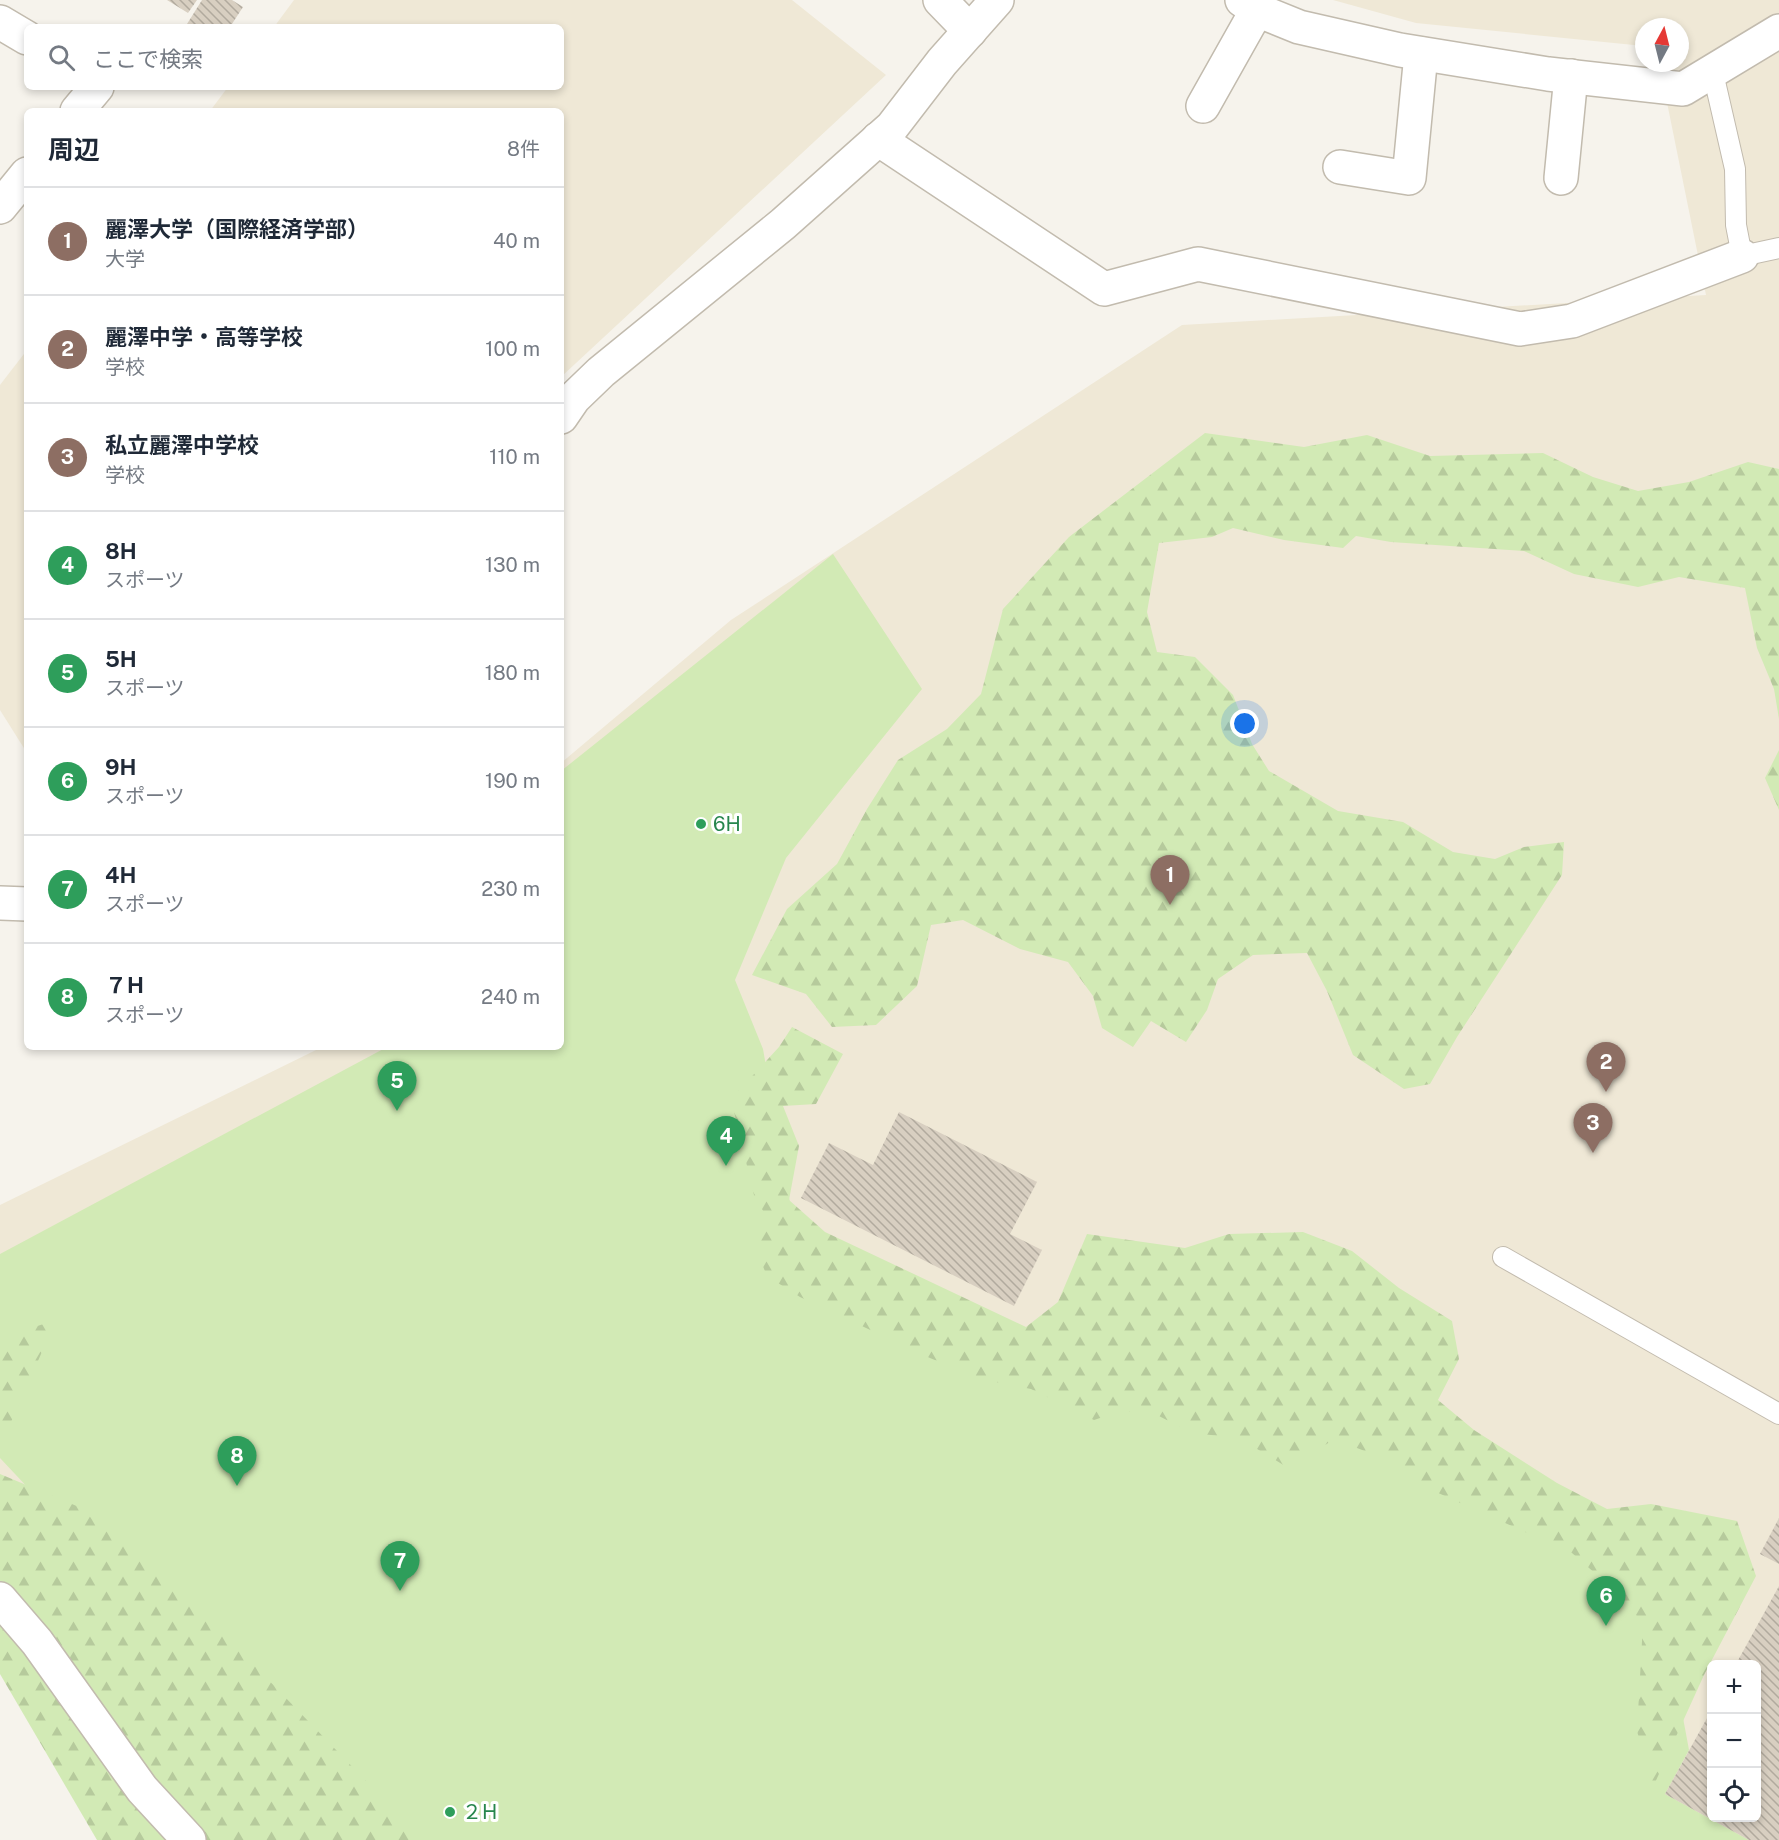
<!DOCTYPE html>
<html lang="ja">
<meta charset="utf-8">
<style>
body{margin:0;font-family:"Public Sans","Noto Sans JP",sans-serif;background:#f6f6f7;color:#1f2937}
.controls{position:absolute;right:18px;bottom:18px;display:grid;overflow:hidden;border-radius:9px;box-shadow:0 3px 9px #0003}
.controls button{width:54px;height:54px;display:grid;place-items:center;padding:0;border:0;border-bottom:2px solid #e0e1e3;background:#fff;color:#1f2937;font:30px sans-serif}
.compass{position:absolute;left:1635px;top:18px;width:54px;height:54px;border-radius:50%;background:#fff;box-shadow:0 3px 9px #0003;rotate:7deg}
.you{position:absolute;left:1245px;top:724px;width:21px;height:21px;margin:-15px;border:4px solid #fff;border-radius:50%;background:#1a73e8;box-shadow:0 0 0 9px #1a73e833}
.badge{display:grid;place-items:center;width:39px;height:39px;border-radius:50%;background:#1a73e8;color:#fff;font-size:20px;font-weight:700}
.pin{position:absolute;translate:-50% -50px;filter:drop-shadow(0 2px 3px #0008)}
.pin::after{content:'';position:absolute;top:32px;width:21px;height:18px;background:inherit;clip-path:polygon(0 0,100% 0,50% 100%)}
.list{margin:0;padding:0;list-style:none}
h2{display:flex;justify-content:space-between;align-items:center;height:78px;margin:0;padding:0 24px;font-size:26px}
h2 small{font-size:20px;font-weight:400;color:#747a83}
.list li{display:grid;grid-template-columns:39px 1fr auto;gap:18px;align-items:center;box-sizing:border-box;height:108px;padding:0 24px;border-top:2px solid #e0e1e3}
.list b{display:block;font-size:22px;white-space:nowrap}
.list p{margin:0;font-size:20px;white-space:nowrap;color:#747a83}
.list em{font-size:20px;font-style:normal;color:#747a83}
.icon{flex:none;width:33px;height:33px;fill:none;stroke:currentColor;stroke-width:2;stroke-linecap:round;stroke-linejoin:round}
.map{position:relative;flex:none;width:1779px;height:1840px;overflow:hidden}
.search{position:absolute;background:#fff;box-shadow:0 3px 9px #0003;left:24px;top:24px;width:540px;height:66px;display:flex;align-items:center;gap:15px;box-sizing:border-box;padding:0 21px;border-radius:9px;color:#747a83;font-size:22px}
.panel{position:absolute;background:#fff;box-shadow:0 3px 9px #0003;left:24px;top:108px;width:540px;height:942px;border-radius:9px}
.map>svg:first-child{display:block}
.education{fill:#efe8d6;fill-rule:evenodd}
.green{fill:#d2eab5}
.forest{fill:url(#forest-firs)}
.building{fill:url(#building-back-hatch)}
.lines{fill:none;stroke-linecap:round;stroke-linejoin:round}
.service-casing{stroke:#c2bbae;stroke-width:22}
.minor-casing{stroke:#c2bbae;stroke-width:36}
.service{stroke:#fff;stroke-width:20}
.minor{stroke:#fff;stroke-width:33}
.leisure-dot{fill:#2e9e5b;stroke:#fff;stroke-width:2}
.labels{text-anchor:middle;dominant-baseline:central;stroke-width:6;stroke-linejoin:round;paint-order:stroke}
.leisure-label{font-size:20px;fill:#27864d;stroke:#fff;text-anchor:start}
</style>
<div class="map">
<svg width="1779" height="1840" viewBox="0 0 1779 1840">
<defs>
<pattern id="forest-firs" width="22" height="20" patternUnits="userSpaceOnUse" patternTransform="scale(1.5)"><rect width="22" height="20" fill="#d2eab5"/><path d="M5 1l3.5 6h-7zM16 11l3.5 6h-7z" fill="#b6ca9c"/></pattern>
<pattern id="building-back-hatch" width="6" height="6" patternUnits="userSpaceOnUse" patternTransform="scale(1.5)"><rect width="6" height="6" fill="#d8cfc1"/><path d="M-1 5l2 2M0 0l6 6M5-1l2 2" fill="none" stroke="#b1aa9e"/></pattern>
</defs>
<rect width="100%" height="100%" fill="#f6f3ec"/>
<!-- education -->
<g class="education">
<path d="M 294,0 L 792,0 L 886,75 L 561,377 L 561,111 L 210,111 L 228,87 L 561,87 L 561,27 L 274,27 Z"/>
<path d="M 1333,0 L 1779,0 L 1779,1840 L 265,1840 L 0,1551 L 0,1205 L 316,1050 L 314,1047 L 561,1047 L 561,763 L 731,620 L 1182,325 L 1706,295 L 1659,63 L 1680,63 L 1680,27 L 1644,27 L 1644,46 L 1416,23 ZM 1712,1664 L 1756,1664 L 1756,1818 L 1712,1818 Z"/>
<path d="M 27,350 L 27,753 L 0,710 L 0,385 Z"/>
</g>
<!-- green -->
<path class="green" d="M 833,554 L 922,689 L 786,858 L 735,980 L 763,1049 L 800,1260 L 1072,1365 L 1406,1438 L 1660,1594 L 1689,1750 L 1665,1794 L 1749,1840 L 359,1840 L 0,1458 L 0,1254 L 387,1047 L 561,1047 L 561,771 Z"/>
<!-- forest -->
<g class="forest">
<path d="M 1205,433 L 1304,447 L 1367,435 L 1430,456 L 1543,453 L 1593,477 L 1638,491 L 1689,482 L 1748,462 L 1779,469 L 1779,719 L 1774,689 L 1757,648 L 1745,588 L 1679,577 L 1638,587 L 1574,574 L 1524,551 L 1391,542 L 1356,536 L 1343,548 L 1284,540 L 1233,528 L 1212,537 L 1159,543 L 1147,612 L 1157,652 L 1195,657 L 1233,695 L 1252,744 L 1269,771 L 1338,811 L 1403,822 L 1453,852 L 1495,859 L 1524,847 L 1564,842 L 1562,875 L 1457,1037 L 1430,1084 L 1404,1089 L 1353,1055 L 1327,991 L 1307,953 L 1253,955 L 1218,979 L 1207,1010 L 1186,1042 L 1151,1021 L 1133,1047 L 1102,1028 L 1093,996 L 1068,962 L 1020,949 L 963,920 L 931,925 L 917,986 L 876,1025 L 832,1027 L 806,994 L 752,975 L 787,909 L 837,864 L 867,809 L 898,760 L 947,729 L 981,694 L 1003,609 L 1069,537 Z"/>
<path d="M 1779,750 L 1779,810 L 1765,778 Z"/>
<path d="M 792,1027 L 843,1054 L 816,1104 L 783,1106 L 799,1146 L 789,1200 L 825,1232 L 1026,1327 L 1058,1302 L 1087,1234 L 1185,1248 L 1229,1234 L 1303,1232 L 1352,1251 L 1399,1288 L 1452,1321 L 1459,1359 L 1438,1400 L 1474,1430 L 1557,1483 L 1607,1509 L 1651,1504 L 1737,1521 L 1756,1576 L 1704,1675 L 1653,1787 L 1637,1731 L 1643,1623 L 1614,1590 L 1572,1553 L 1416,1483 L 1380,1457 L 1334,1439 L 1290,1469 L 1239,1438 L 1192,1433 L 1157,1415 L 1121,1411 L 1094,1420 L 1031,1389 L 981,1379 L 930,1358 L 800,1297 L 767,1276 L 750,1235 L 770,1223 L 754,1195 L 731,1099 L 779,1047 Z"/>
<path d="M 56,1320 L 0,1447 L 0,1338 Z"/>
<path d="M 0,1474 L 79,1507 L 226,1636 L 423,1840 L 97,1840 L 0,1674 Z"/>
</g>
<!-- building -->
<g class="building">
<path d="M 167,0 L 197,0 L 188,13 Z"/>
<path d="M 202,0 L 232,0 L 243,7 L 230,27 L 192,27 L 187,24 Z"/>
<path d="M 899,1112 L 1037,1182 L 1010,1234 L 1042,1250 L 1014,1306 L 801,1198 L 829,1143 L 873,1165 Z"/>
<path d="M 1779,1518 L 1779,1564 L 1760,1554 Z"/>
<path d="M 1779,1586 L 1779,1840 L 1749,1840 L 1665,1794 L 1712,1709 L 1712,1818 L 1756,1818 L 1756,1664 L 1736,1664 Z"/>
</g>
<g class="lines">
<!-- service casing -->
<g class="service-casing">
<g id="service">
<path d="M 1713,73 L 1735,169 L 1736,225 L 1742,256 L 1779,248"/>
<path d="M 1503,1257 L 1779,1414"/>
</g>
</g>
<!-- minor casing -->
<g class="minor-casing">
<g id="minor">
<path d="M 940,0 L 970,31"/>
<path d="M 1242,0 L 1257,10 L 1299,27 L 1400,50 L 1548,74 L 1683,89 L 1779,31"/>
<path d="M 0,22 L 27,38"/>
<path d="M 1203,106 L 1257,10"/>
<path d="M 77,111 L 97,87"/>
<path d="M 878,139 L 1104,289 L 1198,264 L 1520,329 L 1572,321 L 1742,256"/>
<path d="M 1340,167 L 1409,178 L 1421,54"/>
<path d="M 1561,178 L 1571,76"/>
<path d="M 0,207 L 27,174"/>
<path d="M 561,417 L 574,398 L 601,372 L 783,224 L 892,127 L 942,62 L 997,0"/>
<path d="M 0,903 L 27,904"/>
<path d="M 0,1599 L 37,1642 L 142,1789 L 189,1840"/>
</g>
</g>
<!-- service -->
<use href="#service" class="service"/>
<!-- minor -->
<use href="#minor" class="minor"/>
</g>
<!-- markers -->
<g class="leisure-dot">
<circle cx="701" cy="824" r="6"/>
<circle cx="450" cy="1812" r="6"/>
</g>
<g class="labels">
<!-- leisure labels -->
<g class="leisure-label">
<text x="713" y="824">6H</text>
<text x="462" y="1812">２H</text>
</g>
</g>
</svg>
<div class="controls">
<button>+</button>
<button>−</button>
<button><svg class="icon" aria-label="locate" viewBox="0 0 24 24"><circle cx="12" cy="12" r="6"/><path d="M12 2v4M12 18v4M2 12h4M18 12h4"/></svg></button>
</div>
<svg class="compass" viewBox="-18 -18 36 36"><path d="M0-13l5 13h-10z" fill="#e53935"/><path d="M0 13l5-13h-10z" fill="#747a83"/></svg>
<div class="you"></div>
<div class="pin badge" style="left:1170px;top:905px;background:#8d6e63">1</div>
<div class="pin badge" style="left:1606px;top:1092px;background:#8d6e63">2</div>
<div class="pin badge" style="left:1593px;top:1153px;background:#8d6e63">3</div>
<div class="pin badge" style="left:726px;top:1166px;background:#2e9e5b">4</div>
<div class="pin badge" style="left:397px;top:1111px;background:#2e9e5b">5</div>
<div class="pin badge" style="left:1606px;top:1626px;background:#2e9e5b">6</div>
<div class="pin badge" style="left:400px;top:1591px;background:#2e9e5b">7</div>
<div class="pin badge" style="left:237px;top:1486px;background:#2e9e5b">8</div>
<div class="search"><svg class="icon" aria-label="search" viewBox="0 0 24 24"><circle cx="10" cy="10" r="6"/><path d="M15 15l6 6"/></svg>ここで検索</div>
<section class="panel">
<h2>周辺<small>8件</small></h2>
<ul class="list">
<li><span class="badge" style="background:#8d6e63">1</span><div><b>麗澤大学（国際経済学部）</b><p>大学</p></div><em>40 m</em></li>
<li><span class="badge" style="background:#8d6e63">2</span><div><b>麗澤中学・高等学校</b><p>学校</p></div><em>100 m</em></li>
<li><span class="badge" style="background:#8d6e63">3</span><div><b>私立麗澤中学校</b><p>学校</p></div><em>110 m</em></li>
<li><span class="badge" style="background:#2e9e5b">4</span><div><b>8H</b><p>スポーツ</p></div><em>130 m</em></li>
<li><span class="badge" style="background:#2e9e5b">5</span><div><b>5H</b><p>スポーツ</p></div><em>180 m</em></li>
<li><span class="badge" style="background:#2e9e5b">6</span><div><b>9H</b><p>スポーツ</p></div><em>190 m</em></li>
<li><span class="badge" style="background:#2e9e5b">7</span><div><b>4H</b><p>スポーツ</p></div><em>230 m</em></li>
<li><span class="badge" style="background:#2e9e5b">8</span><div><b>７H</b><p>スポーツ</p></div><em>240 m</em></li>
</ul>
</section>
</div>
